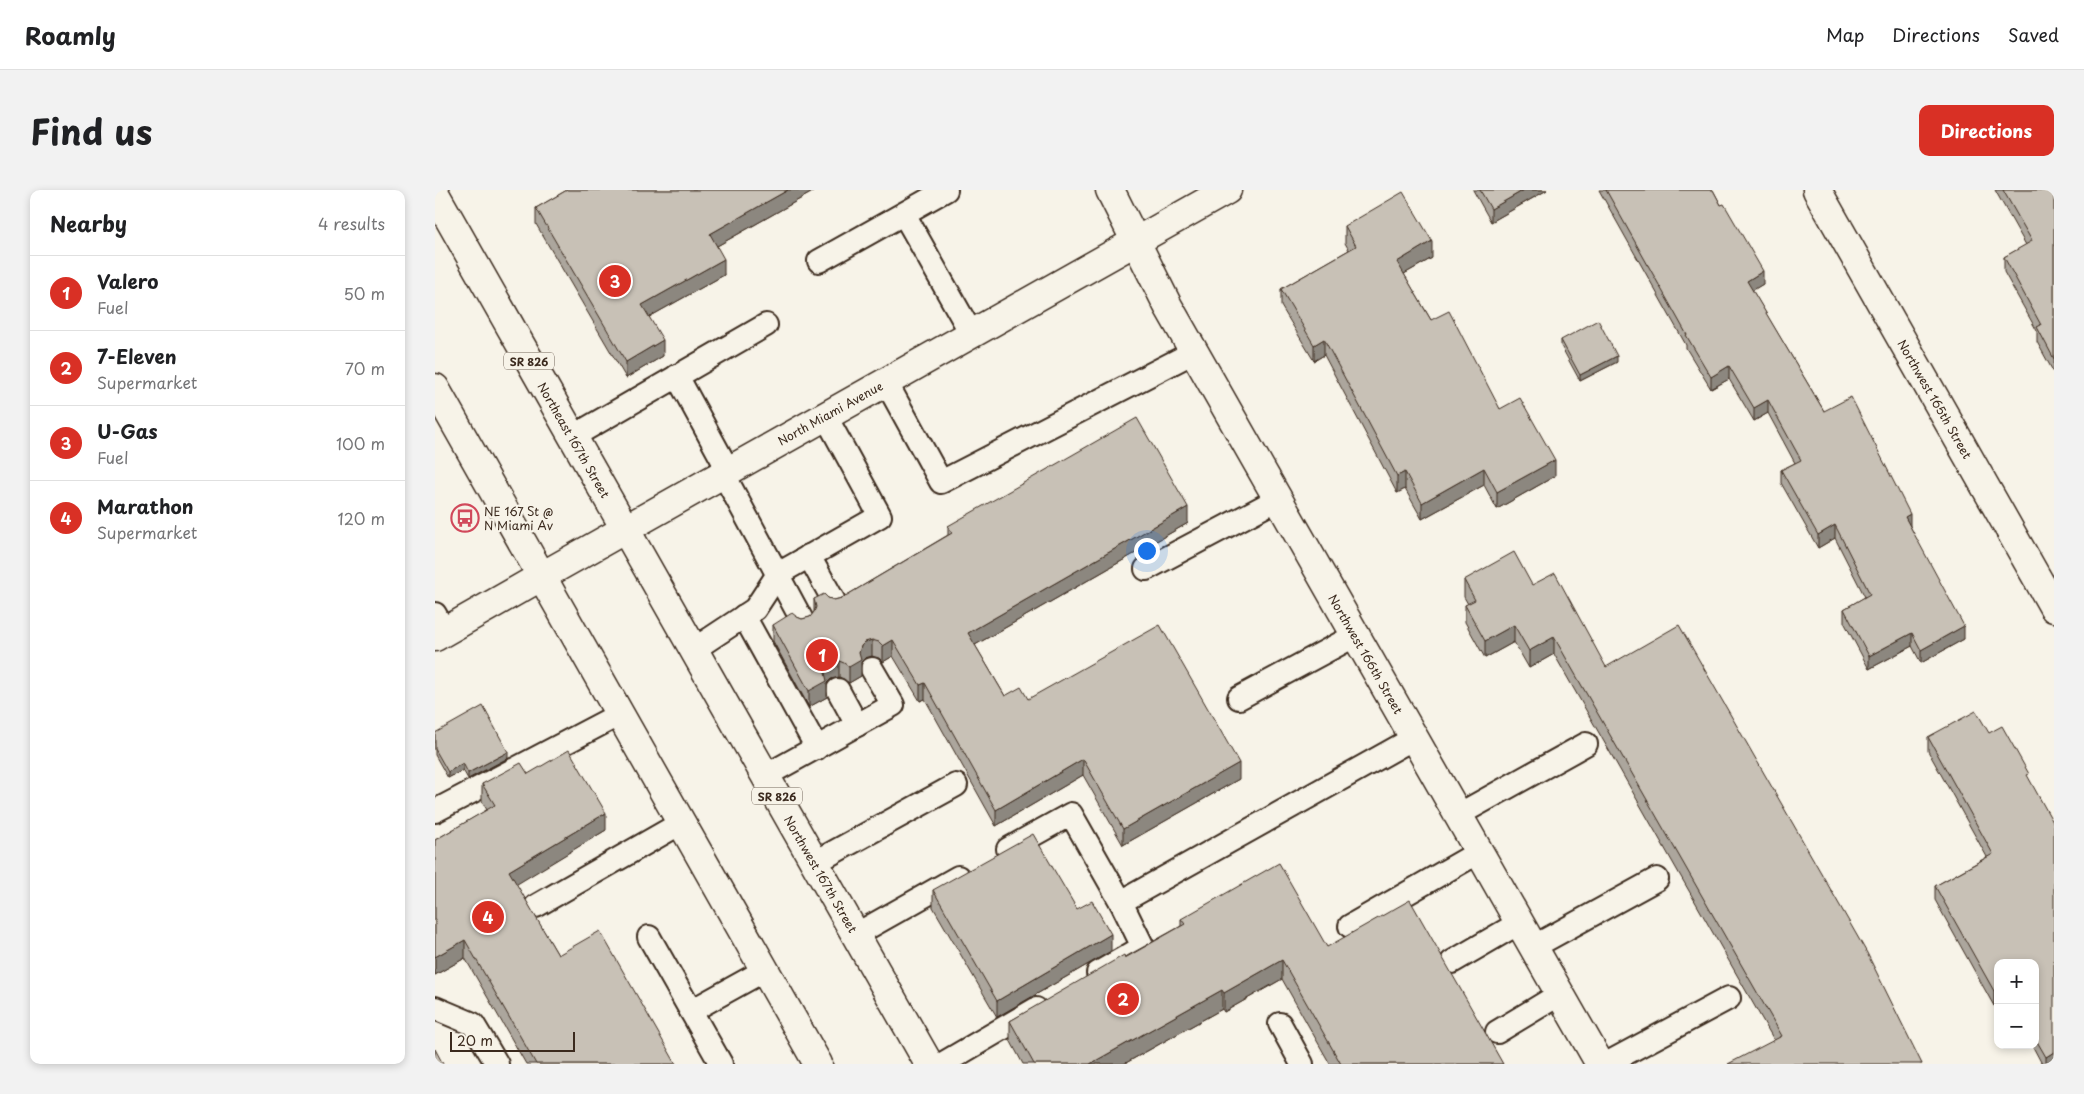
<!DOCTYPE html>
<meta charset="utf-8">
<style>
body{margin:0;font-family:"Playpen Sans",sans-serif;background:#f2f2f2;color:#202124}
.controls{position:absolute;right:15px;bottom:15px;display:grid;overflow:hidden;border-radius:10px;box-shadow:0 2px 8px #0003}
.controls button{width:45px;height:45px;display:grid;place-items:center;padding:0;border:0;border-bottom:1px solid #e0e0e0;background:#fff;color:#202124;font:25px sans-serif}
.scale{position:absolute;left:15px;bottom:12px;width:125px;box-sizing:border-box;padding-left:5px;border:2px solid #3b2a1e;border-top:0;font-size:14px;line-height:18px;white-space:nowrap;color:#3b2a1e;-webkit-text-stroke:4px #f7f3e8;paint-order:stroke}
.you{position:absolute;left:711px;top:360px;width:18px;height:18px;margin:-12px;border:4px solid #fff;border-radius:50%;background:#1a73e8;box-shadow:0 0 0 8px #1a73e833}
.badge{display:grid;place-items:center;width:32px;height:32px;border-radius:50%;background:#d93025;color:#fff;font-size:16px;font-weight:700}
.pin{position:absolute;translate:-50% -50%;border:2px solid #fff;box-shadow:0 1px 5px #0006}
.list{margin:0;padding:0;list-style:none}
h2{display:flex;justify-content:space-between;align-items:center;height:65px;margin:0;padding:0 20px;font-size:21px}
h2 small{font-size:16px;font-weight:400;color:#757577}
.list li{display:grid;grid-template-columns:32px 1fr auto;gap:15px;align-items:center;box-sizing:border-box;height:75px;padding:0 20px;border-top:1px solid #e0e0e0}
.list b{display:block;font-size:19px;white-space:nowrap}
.list p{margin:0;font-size:16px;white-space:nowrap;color:#757577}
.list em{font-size:16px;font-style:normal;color:#757577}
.map{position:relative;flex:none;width:1619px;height:874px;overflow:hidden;border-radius:10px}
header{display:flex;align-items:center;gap:30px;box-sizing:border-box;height:70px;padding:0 25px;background:#fff;border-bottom:1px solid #e0e0e0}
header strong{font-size:24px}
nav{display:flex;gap:28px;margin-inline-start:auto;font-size:18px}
.intro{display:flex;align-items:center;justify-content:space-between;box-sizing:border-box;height:120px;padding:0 30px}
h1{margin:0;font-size:35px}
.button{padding:12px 22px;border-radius:10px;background:#d93025;color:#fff;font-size:18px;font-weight:700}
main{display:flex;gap:30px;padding:0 30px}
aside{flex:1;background:#fff;border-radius:10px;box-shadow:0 2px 8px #0003}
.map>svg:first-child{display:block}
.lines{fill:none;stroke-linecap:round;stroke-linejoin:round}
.service-casing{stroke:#3b2a1e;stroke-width:26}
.minor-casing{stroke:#3b2a1e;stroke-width:31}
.tertiary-casing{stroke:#3b2a1e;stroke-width:31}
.primary-casing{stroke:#3b2a1e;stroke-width:31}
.service{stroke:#f7f3e8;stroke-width:22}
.minor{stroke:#f7f3e8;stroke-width:28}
.tertiary{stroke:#f7f3e8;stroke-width:28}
.primary{stroke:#f7f3e8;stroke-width:28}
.wall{fill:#aca69d;stroke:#3b2a1e}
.shaded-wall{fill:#8c877f;stroke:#3b2a1e}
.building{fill:#c8c1b6;stroke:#3b2a1e}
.labels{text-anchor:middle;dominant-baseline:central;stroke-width:4.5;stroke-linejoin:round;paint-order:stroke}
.shield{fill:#f7f3e8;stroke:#73665b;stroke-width:1}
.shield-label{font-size:11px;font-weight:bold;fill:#3b2a1e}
.street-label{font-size:12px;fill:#3b2a1e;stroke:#f7f3e8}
.poi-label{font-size:12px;fill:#3b2a1e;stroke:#f7f3e8;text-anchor:start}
</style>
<header>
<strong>Roamly</strong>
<nav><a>Map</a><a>Directions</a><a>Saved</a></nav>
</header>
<div class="intro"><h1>Find us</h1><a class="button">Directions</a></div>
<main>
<aside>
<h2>Nearby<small>4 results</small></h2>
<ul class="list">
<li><span class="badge">1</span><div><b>Valero</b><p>Fuel</p></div><em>50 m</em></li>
<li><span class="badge">2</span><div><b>7-Eleven</b><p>Supermarket</p></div><em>70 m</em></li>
<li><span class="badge">3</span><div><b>U-Gas</b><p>Fuel</p></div><em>100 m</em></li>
<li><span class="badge">4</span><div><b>Marathon</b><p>Supermarket</p></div><em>120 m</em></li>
</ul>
</aside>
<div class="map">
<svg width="1619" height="874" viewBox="0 0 1619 874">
<rect width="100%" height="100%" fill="#f7f3e8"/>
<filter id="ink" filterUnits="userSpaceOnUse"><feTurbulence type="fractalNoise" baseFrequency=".02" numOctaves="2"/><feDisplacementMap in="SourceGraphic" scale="10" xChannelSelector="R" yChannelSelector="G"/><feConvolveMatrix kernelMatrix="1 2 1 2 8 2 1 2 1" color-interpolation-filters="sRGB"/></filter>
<g filter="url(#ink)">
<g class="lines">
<!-- service casing -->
<g class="service-casing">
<g id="service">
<path d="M 469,24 L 536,143"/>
<path d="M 384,71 L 511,0"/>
<path d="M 242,186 L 293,280"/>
<path d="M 451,192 L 506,292 L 759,162"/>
<path d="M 137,247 L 331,135"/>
<path d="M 288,283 L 368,432"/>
<path d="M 374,366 L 400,413"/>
<path d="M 711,379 L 843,309"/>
<path d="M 0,424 L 10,442"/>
<path d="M 309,426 L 382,558"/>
<path d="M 258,460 L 320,419 L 343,384 L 445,326 L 390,225"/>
<path d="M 403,500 L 422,535"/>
<path d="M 804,508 L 921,445"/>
<path d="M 330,586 L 458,515 L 437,479"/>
<path d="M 0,621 L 185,524"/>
<path d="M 1023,625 L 1151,554"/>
<path d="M 573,659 L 636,624 L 686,712 L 979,548"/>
<path d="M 379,673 L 521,595"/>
<path d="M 101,716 L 246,633"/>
<path d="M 915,736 L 1044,662"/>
<path d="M 420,745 L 523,687"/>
<path d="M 214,747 L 286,874"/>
<path d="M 1098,757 L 1222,689"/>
<path d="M 1017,772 L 1084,733"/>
<path d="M 663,783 L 708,757 L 686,712"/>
<path d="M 0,818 L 38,834 L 62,874"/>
<path d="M 256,821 L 330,780"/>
<path d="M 845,834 L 867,874"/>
<path d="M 1062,842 L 1125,804"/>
<path d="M 507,874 L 601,819"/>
<path d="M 1171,874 L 1294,808"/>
</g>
</g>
<!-- minor casing -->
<g class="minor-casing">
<g id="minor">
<path d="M 675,0 L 733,116 L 1165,874"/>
<path d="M 1382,0 L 1619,418"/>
<path d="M 0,447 L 107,386"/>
</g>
</g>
<!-- tertiary casing -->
<g class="tertiary-casing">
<path id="tertiary" d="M 107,386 L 792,0"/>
</g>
<!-- primary casing -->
<g class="primary-casing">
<g id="primary">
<path d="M 0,4 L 494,874"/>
<path d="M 0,198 L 383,874"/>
</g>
</g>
<!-- service -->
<use href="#service" class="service"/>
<!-- minor -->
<use href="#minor" class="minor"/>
<!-- tertiary -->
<use href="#tertiary" class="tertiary"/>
<!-- primary -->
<use href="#primary" class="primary"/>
</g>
<!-- wall -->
<g class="wall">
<path d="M 132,0 L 381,0 L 282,56 L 289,85 L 214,127 L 228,166 L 191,188 L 101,34 L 101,18 Z"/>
<path d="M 1038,0 L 1112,0 L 1056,32 Z"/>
<path d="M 1164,0 L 1278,0 L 1328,94 L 1317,100 L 1389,221 L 1475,336 L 1529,449 L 1486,473 L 1477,456 L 1434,479 L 1409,432 L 1409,419 L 1430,407 L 1400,348 L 1383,358 L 1346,293 L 1346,280 L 1360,273 L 1333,223 L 1319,231 L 1294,189 L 1276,199 L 1251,158 L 1251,155 Z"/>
<path d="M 1560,0 L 1619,0 L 1619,183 L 1602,152 L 1602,141 L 1569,82 L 1569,67 L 1591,55 Z"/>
<path d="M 910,36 L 997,68 L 969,84 L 996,130 L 1065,219 L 1120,286 L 1062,319 L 1049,295 L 987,329 L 970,299 L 962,303 L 889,165 L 879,171 L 846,116 L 846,99 L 914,60 L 910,53 Z"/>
<path d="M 1126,150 L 1182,172 L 1145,191 L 1126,156 Z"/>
<path d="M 753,333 L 540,455 L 570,506 L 593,509 L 804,589 L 688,655 L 648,585 L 561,636 L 490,509 L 485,511 L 458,466 L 448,472 L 444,468 L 437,466 L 430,468 L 426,472 L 426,486 L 414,493 L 409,489 L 404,487 L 396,489 L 392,494 L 392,507 L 374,517 L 338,451 L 338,435 L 362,427 L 367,429 L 375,427 L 379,423 L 379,409 L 393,408 L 399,410 L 407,408 L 513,345 L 513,336 Z"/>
<path d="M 1029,390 L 1097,395 L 1171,477 L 1487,874 L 1339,850 L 1119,464 L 1094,478 L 1079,452 L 1050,468 L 1030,432 L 1030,415 L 1033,414 L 1029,407 Z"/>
<path d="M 0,543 L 73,568 L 33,589 L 28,580 L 13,588 L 0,565 Z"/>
<path d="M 1554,543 L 1594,590 L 1619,874 L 1607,874 L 1597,855 L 1600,855 L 1600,773 L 1563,773 L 1563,814 L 1559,816 L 1500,710 L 1500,696 L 1552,667 L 1493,561 L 1493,547 Z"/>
<path d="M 93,584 L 171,640 L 81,694 L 123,765 L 241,874 L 91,874 L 30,768 L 0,785 L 0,650 L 52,620 L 47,611 L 47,594 Z"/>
<path d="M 498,700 L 642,719 L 676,761 L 562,827 L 498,717 Z"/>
<path d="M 746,729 L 892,757 L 1068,874 L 895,874 L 847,789 L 789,822 L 787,819 L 689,874 L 588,874 L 575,850 L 575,831 L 746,736 Z"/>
</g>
<!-- shaded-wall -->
<g class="shaded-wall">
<path d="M 353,0 L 381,0 L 275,60 L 275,44 Z"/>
<path d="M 1089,0 L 1112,0 L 1056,32 L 1056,19 Z"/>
<path d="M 997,51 L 997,68 L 962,88 L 962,72 Z"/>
<path d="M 289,69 L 289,85 L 207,131 L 207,115 Z"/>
<path d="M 1328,81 L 1328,94 L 1312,104 L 1312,91 Z"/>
<path d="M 889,149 L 889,165 L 879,171 L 879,155 Z"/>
<path d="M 228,150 L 228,166 L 191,188 L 191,172 Z"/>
<path d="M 1182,166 L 1182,172 L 1145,191 L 1145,185 Z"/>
<path d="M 1294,176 L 1294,189 L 1276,199 L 1276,187 Z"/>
<path d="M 1333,210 L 1333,223 L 1319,231 L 1319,218 Z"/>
<path d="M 1120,270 L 1120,286 L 1062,319 L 1062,302 Z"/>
<path d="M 1049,278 L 1049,295 L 987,329 L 987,313 Z"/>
<path d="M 970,282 L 970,299 L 962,303 L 962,286 Z"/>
<path d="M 753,317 L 753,333 L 533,459 L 533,443 Z"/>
<path d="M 1475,324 L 1475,337 L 1470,327 Z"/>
<path d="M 1400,335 L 1400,348 L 1383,358 L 1383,345 Z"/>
<path d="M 1079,435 L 1079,452 L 1050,468 L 1050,451 Z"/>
<path d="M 1529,436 L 1529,449 L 1486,473 L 1486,460 Z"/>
<path d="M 1477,443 L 1477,456 L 1434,479 L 1434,466 Z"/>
<path d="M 1119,447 L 1119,464 L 1094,478 L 1094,461 Z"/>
<path d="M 437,450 L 437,466 L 430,468 L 426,472 L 426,486 L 414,493 L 414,477 L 424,463 L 426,456 L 430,452 Z"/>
<path d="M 458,450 L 458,466 L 448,472 L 448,456 Z"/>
<path d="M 404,471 L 404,487 L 396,489 L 392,493 L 392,507 L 374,517 L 374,501 L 390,483 L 392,477 L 396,473 Z"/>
<path d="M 490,493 L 490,509 L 485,511 L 485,495 Z"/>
<path d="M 73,562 L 73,568 L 33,589 L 33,583 Z"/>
<path d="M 648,569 L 648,585 L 561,636 L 561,620 Z"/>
<path d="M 28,573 L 28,580 L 13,588 L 13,582 Z"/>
<path d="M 804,573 L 804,589 L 688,655 L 688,639 Z"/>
<path d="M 171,623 L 171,640 L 74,699 L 74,681 Z"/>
<path d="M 676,744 L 676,761 L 562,827 L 562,811 Z"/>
<path d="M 30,750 L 30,768 L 0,785 L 0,767 Z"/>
<path d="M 847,770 L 847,789 L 789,822 L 789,803 Z"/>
<path d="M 1563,799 L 1563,814 L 1559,816 L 1559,801 Z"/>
<path d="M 787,800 L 787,819 L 689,874 L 655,874 Z"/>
<path d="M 1619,862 L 1619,874 L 1611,874 L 1611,867 Z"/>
</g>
<!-- building -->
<g class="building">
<path d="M 132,0 L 353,0 L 275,44 L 289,69 L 207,115 L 228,150 L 191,172 L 101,18 Z"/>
<path d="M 1045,0 L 1089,0 L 1056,19 Z"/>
<path d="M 1171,0 L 1278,0 L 1286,15 L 1289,14 L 1328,81 L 1312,91 L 1389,221 L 1416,207 L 1475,324 L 1470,327 L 1529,436 L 1486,460 L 1477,443 L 1434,466 L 1409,419 L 1435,404 L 1400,335 L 1383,345 L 1346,280 L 1366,270 L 1333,210 L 1319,218 L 1294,176 L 1276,187 L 1251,145 L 1252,145 Z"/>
<path d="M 1568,0 L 1619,0 L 1619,169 L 1602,137 L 1606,135 L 1569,67 L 1597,51 Z"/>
<path d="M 968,2 L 997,51 L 962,72 L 996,130 L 1014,121 L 1065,219 L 1085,208 L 1120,270 L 1062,302 L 1049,278 L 987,313 L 970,282 L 962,286 L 889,149 L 879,155 L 846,99 L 921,56 L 910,36 Z"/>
<path d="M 1163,130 L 1182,166 L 1145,185 L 1126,150 Z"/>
<path d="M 702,228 L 753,317 L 533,443 L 570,506 L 586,497 L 593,509 L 725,435 L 804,573 L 688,639 L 648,569 L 561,620 L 490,493 L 485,495 L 458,450 L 448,456 L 444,452 L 437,450 L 430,452 L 426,456 L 424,463 L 426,470 L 414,477 L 409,473 L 404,471 L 396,473 L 392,477 L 390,483 L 392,491 L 374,501 L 338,435 L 357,423 L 362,427 L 367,429 L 375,427 L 379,422 L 381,417 L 379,409 L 389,404 L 393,408 L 399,410 L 407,408 L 517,343 L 513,336 Z"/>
<path d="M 1079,362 L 1097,395 L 1120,383 L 1171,477 L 1244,435 L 1432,763 L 1487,874 L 1293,874 L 1347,846 L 1119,447 L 1094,461 L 1079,435 L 1050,451 L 1030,415 L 1040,410 L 1029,390 Z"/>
<path d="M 48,516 L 73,562 L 33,583 L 28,573 L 13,582 L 0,559 L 0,543 Z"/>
<path d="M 1541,521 L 1554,543 L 1567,536 L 1594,584 L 1592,585 L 1619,634 L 1619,862 L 1611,867 L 1600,848 L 1600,773 L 1563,773 L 1563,799 L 1559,801 L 1500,696 L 1558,664 L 1493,547 Z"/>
<path d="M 134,560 L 171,623 L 74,681 L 123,765 L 165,741 L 241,874 L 101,874 L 30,750 L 0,767 L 0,650 L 60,615 L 47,594 L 86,573 L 93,584 Z"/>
<path d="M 598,644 L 642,719 L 657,711 L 676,744 L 562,811 L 498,700 Z"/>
<path d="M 844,673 L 892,757 L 975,710 L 1068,874 L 906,874 L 847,770 L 789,803 L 787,800 L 655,874 L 599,874 L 575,831 L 689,765 L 690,768 L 750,734 L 746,729 Z"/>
<path d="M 0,859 L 8,874 L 0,874 Z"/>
</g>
</g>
<!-- icons -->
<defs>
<g id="bus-ring" transform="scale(1.4375)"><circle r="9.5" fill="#f7f3e8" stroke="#d1495b" stroke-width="1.5"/><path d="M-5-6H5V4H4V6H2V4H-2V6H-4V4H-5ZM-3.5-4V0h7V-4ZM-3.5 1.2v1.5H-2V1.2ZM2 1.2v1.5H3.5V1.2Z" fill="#d1495b"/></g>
</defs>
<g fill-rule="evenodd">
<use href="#bus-ring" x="30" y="328"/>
</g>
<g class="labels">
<!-- shield labels -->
<g class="shield">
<rect x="69" y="162.5" width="50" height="17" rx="4"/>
<rect x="317" y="597.5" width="50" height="17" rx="4"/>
</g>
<g class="shield-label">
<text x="94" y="171">SR 826</text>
<text x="342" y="606">SR 826</text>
</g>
<!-- street labels -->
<g class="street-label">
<text transform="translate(1500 209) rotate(60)">Northwest 165th Street</text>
<text transform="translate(395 223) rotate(-29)">North Miami Avenue</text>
<text transform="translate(139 250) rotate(60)">Northeast 167th Street</text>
<text transform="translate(931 464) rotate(60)">Northwest 166th Street</text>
<text transform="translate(386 684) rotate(60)">Northwest 167th Street</text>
</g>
<!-- poi labels -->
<g class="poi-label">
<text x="49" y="321">NE 167 St @<tspan x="49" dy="14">N Miami Av</tspan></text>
</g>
</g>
</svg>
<div class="controls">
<button>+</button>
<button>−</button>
</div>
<div class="scale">20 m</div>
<div class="you"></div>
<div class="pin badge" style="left:387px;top:465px">1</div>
<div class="pin badge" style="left:688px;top:809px">2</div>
<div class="pin badge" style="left:180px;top:91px">3</div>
<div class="pin badge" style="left:53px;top:727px">4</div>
</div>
</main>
